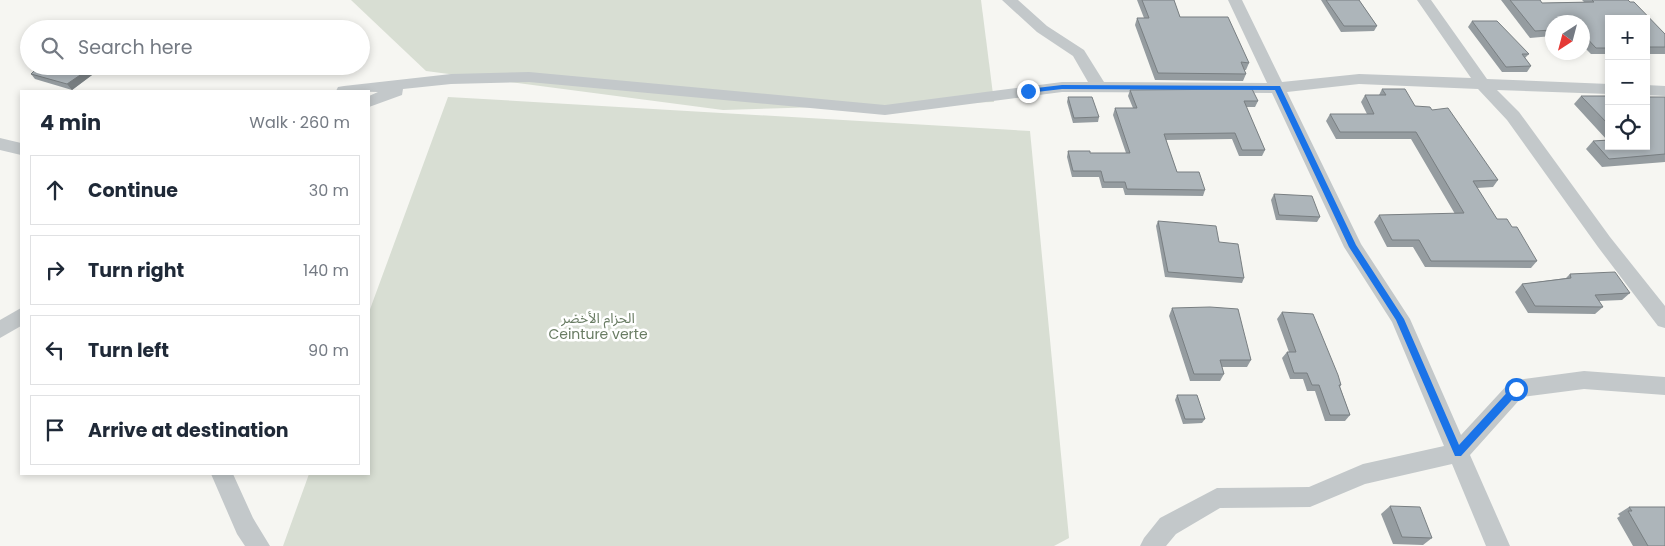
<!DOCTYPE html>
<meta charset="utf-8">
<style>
body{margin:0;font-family:Poppins,"Noto Sans Arabic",sans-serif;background:#f6f6f7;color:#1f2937}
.controls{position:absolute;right:15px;top:15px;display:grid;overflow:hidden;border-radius:0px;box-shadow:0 2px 8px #0003}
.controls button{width:45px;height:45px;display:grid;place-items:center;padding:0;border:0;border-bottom:1px solid #e0e1e3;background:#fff;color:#1f2937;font:25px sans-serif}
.compass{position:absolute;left:1545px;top:15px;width:45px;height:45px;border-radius:50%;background:#fff;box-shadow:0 2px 8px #0003;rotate:216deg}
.stop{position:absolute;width:15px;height:15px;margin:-11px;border:4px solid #1a73e8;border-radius:50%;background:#fff}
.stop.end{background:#1a73e8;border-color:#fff;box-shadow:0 1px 5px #0008}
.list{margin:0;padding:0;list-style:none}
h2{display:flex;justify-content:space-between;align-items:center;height:65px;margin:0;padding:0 20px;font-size:21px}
h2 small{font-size:16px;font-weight:400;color:#747a83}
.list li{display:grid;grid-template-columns:32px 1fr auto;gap:15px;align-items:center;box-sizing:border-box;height:70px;margin:0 10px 10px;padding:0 10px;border:1px solid #e0e1e3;border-radius:0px}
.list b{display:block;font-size:19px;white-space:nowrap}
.list em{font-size:16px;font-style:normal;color:#747a83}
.icon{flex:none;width:28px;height:28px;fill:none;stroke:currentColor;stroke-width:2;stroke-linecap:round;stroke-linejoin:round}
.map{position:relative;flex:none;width:1665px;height:546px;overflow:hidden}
.search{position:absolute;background:#fff;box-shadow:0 2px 8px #0003;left:20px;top:20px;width:350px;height:55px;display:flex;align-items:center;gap:12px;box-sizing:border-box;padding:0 18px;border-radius:28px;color:#747a83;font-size:19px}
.panel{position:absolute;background:#fff;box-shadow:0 2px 8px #0003;left:20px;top:90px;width:350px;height:385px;border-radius:0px}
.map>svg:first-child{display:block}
.green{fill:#d8ded3}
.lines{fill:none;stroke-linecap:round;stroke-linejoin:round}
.street{fill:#c3c8ca;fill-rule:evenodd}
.wall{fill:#959ca0}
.shaded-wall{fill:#797f82}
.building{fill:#adb5ba;stroke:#797f82}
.route{fill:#1a73e8}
.labels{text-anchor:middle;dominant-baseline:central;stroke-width:5;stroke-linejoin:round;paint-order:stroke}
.park-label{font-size:14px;fill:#697c63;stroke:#fff}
</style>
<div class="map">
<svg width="1665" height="546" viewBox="0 0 1665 546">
<rect width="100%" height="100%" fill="#f6f6f2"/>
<!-- green -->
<g class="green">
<path d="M 351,0 L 981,0 L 994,102 L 723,110 L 426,71 Z"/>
<path d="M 448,97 L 1030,131 L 1069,538 L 1054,546 L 283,546 L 309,474 L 369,474 L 369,312 Z"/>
</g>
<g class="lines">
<!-- street -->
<g class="street">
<path d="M 1002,0 L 1018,0 L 1047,26 L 1084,50 L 1104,82 L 1267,83 L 1228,0 L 1242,0 L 1282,82 L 1359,74 L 1471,78 L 1417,0 L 1431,0 L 1487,79 L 1609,84 L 1609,94 L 1497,90 L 1519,112 L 1610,237 L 1665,306 L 1665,328 L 1658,326 L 1598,247 L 1507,120 L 1478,89 L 1359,84 L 1287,92 L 1361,244 L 1410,319 L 1461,435 L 1509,383 L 1516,380 L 1584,371 L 1665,377 L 1665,395 L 1584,389 L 1522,397 L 1470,455 L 1510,546 L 1486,546 L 1452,464 L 1365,484 L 1310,507 L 1220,508 L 1176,534 L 1166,546 L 1140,546 L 1144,538 L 1160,518 L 1217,488 L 1309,487 L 1363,464 L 1444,446 L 1392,322 L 1344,247 L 1272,93 L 1062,92 L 885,115 L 529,82 L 451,84 L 403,89 L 402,95 L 369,107 L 369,96 L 378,92 L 336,91 L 338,87 L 344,86 L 451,74 L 529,72 L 885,105 L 1062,82 L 1088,82 L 1073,56 L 1037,32 Z"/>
<path d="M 1646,85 L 1665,86 L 1665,96 L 1646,95 Z"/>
<path d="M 0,138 L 21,143 L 21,155 L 0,150 Z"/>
<path d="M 21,308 L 21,326 L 0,338 L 0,320 Z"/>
<path d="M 211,474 L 233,474 L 253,518 L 270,546 L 245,546 L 237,534 Z"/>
</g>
</g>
<!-- wall -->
<g class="wall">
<path d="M 1137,0 L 1174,0 L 1180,17 L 1249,63 L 1246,70 L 1244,70 L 1246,74 L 1243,81 L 1155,80 L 1135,25 L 1137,18 L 1144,18 Z"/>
<path d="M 1321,0 L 1359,0 L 1377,26 L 1374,31 L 1341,32 Z"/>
<path d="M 1501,0 L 1540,0 L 1542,3 L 1584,2 L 1582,0 L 1628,0 L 1665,34 L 1665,54 L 1646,54 L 1646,19 L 1609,19 L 1609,54 L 1591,54 L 1582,45 L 1582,22 L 1552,22 L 1552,36 L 1530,38 Z"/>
<path d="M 1472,21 L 1529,54 L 1525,58 L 1531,66 L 1527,72 L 1502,72 L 1468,27 Z"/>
<path d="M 94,70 L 96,72 L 72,90 L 35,79 L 31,74 Z"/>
<path d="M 1382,89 L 1415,106 L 1432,110 L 1498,180 L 1493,187 L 1477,188 L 1497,219 L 1512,227 L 1537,261 L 1531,268 L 1425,267 L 1413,247 L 1387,247 L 1374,222 L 1379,215 L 1455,214 L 1411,139 L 1336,139 L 1326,121 L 1330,114 L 1367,114 L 1361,102 L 1365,95 L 1379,95 Z"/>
<path d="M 1130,90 L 1258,101 L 1255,107 L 1246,107 L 1265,150 L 1262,156 L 1239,156 L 1232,139 L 1166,140 L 1177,172 L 1205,190 L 1203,196 L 1125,195 L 1123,188 L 1102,188 L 1099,177 L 1072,177 L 1067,157 L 1068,151 L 1090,153 L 1126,153 L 1113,115 L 1115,108 L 1133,108 L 1128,96 Z"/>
<path d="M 1581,96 L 1609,96 L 1609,146 L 1646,146 L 1665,97 L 1665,162 L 1602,167 L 1586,149 L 1593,141 L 1607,140 L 1574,104 Z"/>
<path d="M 1068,97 L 1099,117 L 1098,122 L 1073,123 L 1067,102 Z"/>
<path d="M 1274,194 L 1320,217 L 1317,222 L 1276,220 L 1271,200 Z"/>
<path d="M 1158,221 L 1219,242 L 1244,278 L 1242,283 L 1165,277 L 1156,226 Z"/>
<path d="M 1570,274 L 1630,293 L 1622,300 L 1599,301 L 1603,307 L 1595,314 L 1528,313 L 1515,292 L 1522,284 L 1566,278 Z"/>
<path d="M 1172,308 L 1251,360 L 1247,367 L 1222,367 L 1224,374 L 1220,381 L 1190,381 L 1169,316 Z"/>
<path d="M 1282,312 L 1341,385 L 1340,387 L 1350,415 L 1345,421 L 1325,421 L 1315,391 L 1307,391 L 1303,379 L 1290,379 L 1282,358 L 1287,352 L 1289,352 L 1277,319 Z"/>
<path d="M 1177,395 L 1205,419 L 1202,423 L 1183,424 L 1175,400 Z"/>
<path d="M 1390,506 L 1432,538 L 1423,545 L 1393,544 L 1381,514 Z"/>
<path d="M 1629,507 L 1665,546 L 1633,546 L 1617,518 L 1620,516 L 1618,514 Z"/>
</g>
<!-- shaded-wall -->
<path class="shaded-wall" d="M 88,66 L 98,66 L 94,70 L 96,72 L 72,90 L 67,84 Z"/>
<!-- building -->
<g class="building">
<path d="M 1142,0 L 1174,0 L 1180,17 L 1228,17 L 1249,63 L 1241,62 L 1246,74 L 1158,73 L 1137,18 L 1149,18 Z"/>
<path d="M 1326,0 L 1359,0 L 1377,26 L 1344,26 Z"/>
<path d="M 1510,0 L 1540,0 L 1542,3 L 1594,2 L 1592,0 L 1628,0 L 1630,2 L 1634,2 L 1665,34 L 1665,47 L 1646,47 L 1646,19 L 1609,19 L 1609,48 L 1596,48 L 1582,33 L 1582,22 L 1552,22 L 1552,30 L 1535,31 Z"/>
<path d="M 1472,21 L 1497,21 L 1529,54 L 1522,54 L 1531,66 L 1506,67 Z"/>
<path d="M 89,24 L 113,29 L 83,29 Z"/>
<path d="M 39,66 L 89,66 L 92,67 L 67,84 L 31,74 Z"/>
<path d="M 1252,89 L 1258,101 L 1244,101 L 1265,150 L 1242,150 L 1235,133 L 1164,134 L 1177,172 L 1199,172 L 1205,190 L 1127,189 L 1125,182 L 1104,182 L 1101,171 L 1073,171 L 1068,151 L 1090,151 L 1090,153 L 1130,153 L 1115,108 L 1137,108 L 1130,90 Z"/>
<path d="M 1382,89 L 1405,89 L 1415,106 L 1430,107 L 1432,110 L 1448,108 L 1498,180 L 1473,181 L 1497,219 L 1507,219 L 1512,227 L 1517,227 L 1537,261 L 1431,261 L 1419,240 L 1392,240 L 1379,215 L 1464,213 L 1416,132 L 1340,132 L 1330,114 L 1374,114 L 1365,95 L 1386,95 Z"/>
<path d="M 1581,96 L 1609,96 L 1609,125 Z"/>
<path d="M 1068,97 L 1092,97 L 1099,117 L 1074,118 Z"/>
<path d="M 1646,97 L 1665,97 L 1665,154 L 1609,159 L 1593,141 L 1609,140 L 1609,146 L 1646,146 Z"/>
<path d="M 1274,194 L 1312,196 L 1320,217 L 1279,215 Z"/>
<path d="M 1158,221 L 1216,226 L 1219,242 L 1238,244 L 1244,278 L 1168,272 Z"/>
<path d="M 1615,272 L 1630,293 L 1595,295 L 1603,307 L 1535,306 L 1522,284 L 1571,278 L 1570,274 Z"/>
<path d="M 1210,307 L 1238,309 L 1251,360 L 1220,360 L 1224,374 L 1194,374 L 1172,308 Z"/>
<path d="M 1282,312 L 1313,314 L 1338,375 L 1341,385 L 1339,385 L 1350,415 L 1330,415 L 1319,385 L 1312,385 L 1307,373 L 1294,373 L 1287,352 L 1296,352 Z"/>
<path d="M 1177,395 L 1197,395 L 1205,419 L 1185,419 Z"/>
<path d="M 1390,506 L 1420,507 L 1432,538 L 1402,537 Z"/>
<path d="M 1629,507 L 1665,507 L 1665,546 L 1648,546 L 1628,511 L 1632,511 Z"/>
</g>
<!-- route -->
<path class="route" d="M 1062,85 L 1280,86 L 1356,245 L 1404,319 L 1459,445 L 1513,386 L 1520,386 L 1520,391 L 1461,456 L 1455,456 L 1396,320 L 1349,247 L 1275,90 L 1062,89 L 1028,93 L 1025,91 L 1028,89 Z"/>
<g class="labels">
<!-- park labels -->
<g class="park-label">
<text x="598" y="318">الحزام الأخضر<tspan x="598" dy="16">Ceinture verte</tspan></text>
</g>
</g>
</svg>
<div class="controls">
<button>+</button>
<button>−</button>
<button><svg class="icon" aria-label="locate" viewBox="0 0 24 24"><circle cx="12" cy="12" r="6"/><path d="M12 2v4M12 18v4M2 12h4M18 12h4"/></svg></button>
</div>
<svg class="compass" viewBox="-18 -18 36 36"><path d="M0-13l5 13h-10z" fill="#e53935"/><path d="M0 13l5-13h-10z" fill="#747a83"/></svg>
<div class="stop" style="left:1516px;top:389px"></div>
<div class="stop end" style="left:1028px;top:91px"></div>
<div class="search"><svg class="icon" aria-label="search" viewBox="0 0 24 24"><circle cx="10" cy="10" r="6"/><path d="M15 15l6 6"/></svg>Search here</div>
<section class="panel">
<h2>4 min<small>Walk · 260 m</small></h2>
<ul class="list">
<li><svg class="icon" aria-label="ahead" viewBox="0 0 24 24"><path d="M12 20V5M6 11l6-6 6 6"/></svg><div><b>Continue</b></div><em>30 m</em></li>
<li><svg class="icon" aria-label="right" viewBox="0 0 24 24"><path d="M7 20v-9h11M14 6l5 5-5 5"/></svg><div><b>Turn right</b></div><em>140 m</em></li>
<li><svg class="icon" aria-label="left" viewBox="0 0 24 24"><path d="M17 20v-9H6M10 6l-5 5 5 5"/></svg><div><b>Turn left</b></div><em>90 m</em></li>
<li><svg class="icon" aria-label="arrive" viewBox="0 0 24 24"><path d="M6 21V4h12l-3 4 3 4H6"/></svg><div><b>Arrive at destination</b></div></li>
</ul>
</section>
</div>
